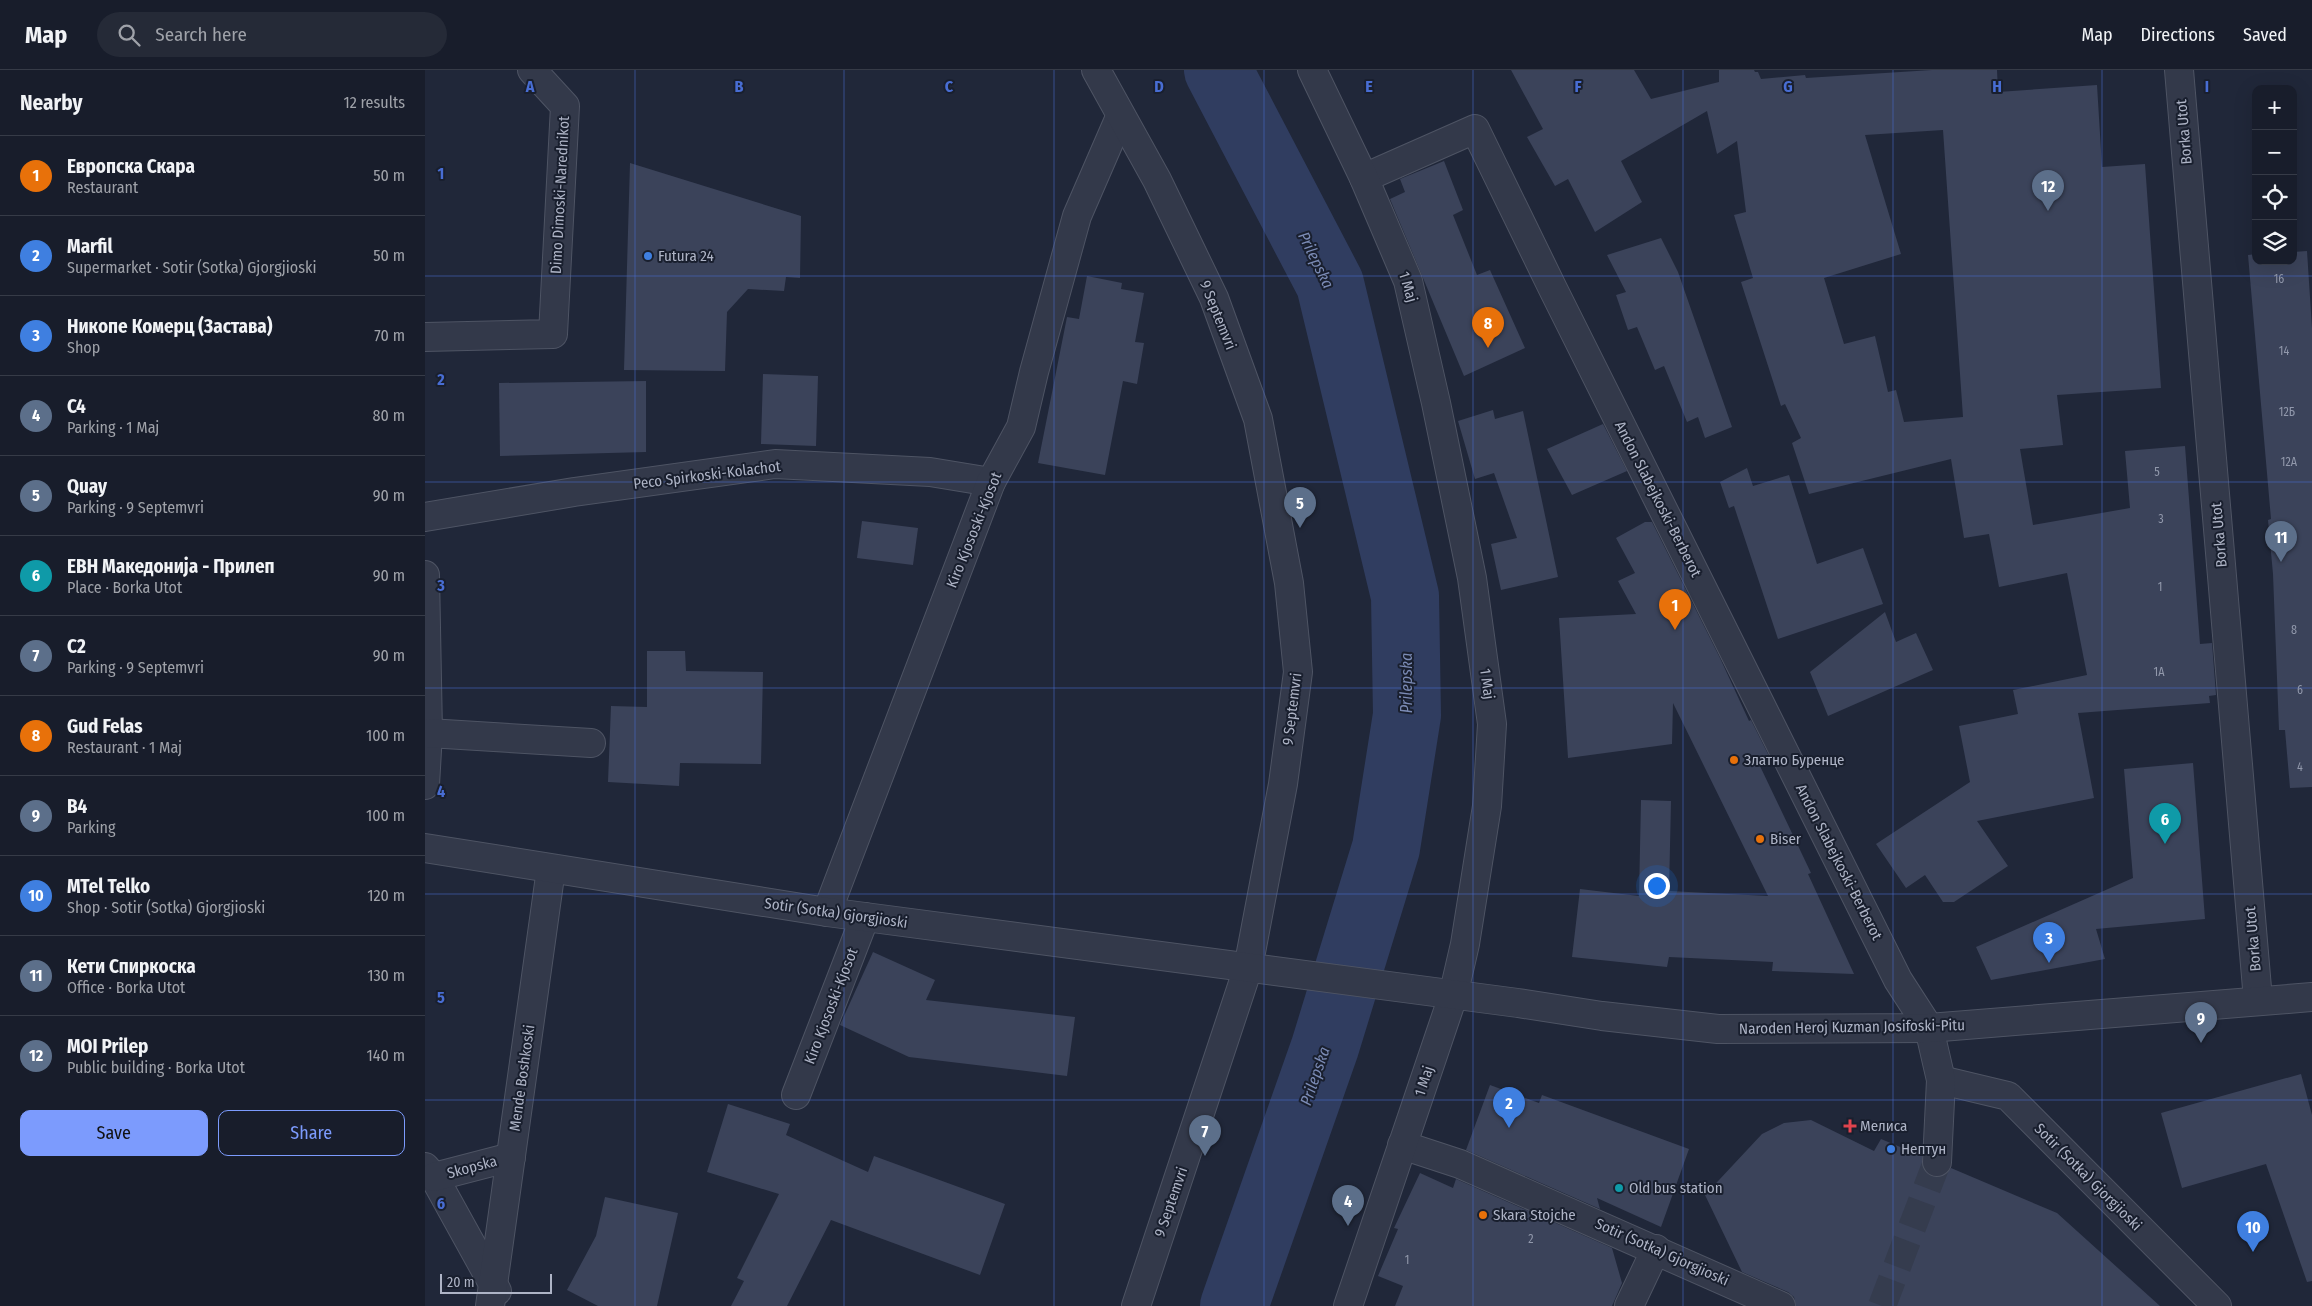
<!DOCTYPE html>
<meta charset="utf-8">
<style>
body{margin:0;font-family:"Fira Sans Condensed",sans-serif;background:#252a37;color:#f1f3f6}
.controls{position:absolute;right:15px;top:15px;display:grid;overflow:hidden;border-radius:10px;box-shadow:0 5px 20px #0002}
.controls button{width:45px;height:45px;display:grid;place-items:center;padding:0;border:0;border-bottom:1px solid #363b47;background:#181d2b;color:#f1f3f6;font:25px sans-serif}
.scale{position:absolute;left:15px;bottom:12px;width:112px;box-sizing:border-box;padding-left:5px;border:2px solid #aeb4c6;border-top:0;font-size:14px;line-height:18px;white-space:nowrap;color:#aeb4c6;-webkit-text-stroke:4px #191f2e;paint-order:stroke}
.you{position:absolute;left:1231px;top:815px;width:18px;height:18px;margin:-12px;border:4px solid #fff;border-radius:50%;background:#1a73e8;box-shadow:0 0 0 8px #1a73e833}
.badge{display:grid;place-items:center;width:32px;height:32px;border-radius:50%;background:#7c9bfd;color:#fff;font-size:16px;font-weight:700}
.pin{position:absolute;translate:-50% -41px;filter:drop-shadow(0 1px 2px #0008)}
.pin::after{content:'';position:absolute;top:26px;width:18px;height:15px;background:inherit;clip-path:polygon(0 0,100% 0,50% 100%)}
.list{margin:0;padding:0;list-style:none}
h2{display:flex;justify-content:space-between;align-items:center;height:65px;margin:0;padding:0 20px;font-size:21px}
h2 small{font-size:16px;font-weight:400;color:#9fa2a9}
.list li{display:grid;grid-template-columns:32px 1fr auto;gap:15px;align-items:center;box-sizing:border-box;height:80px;padding:0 20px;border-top:1px solid #363b47}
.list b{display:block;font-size:19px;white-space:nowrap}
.list p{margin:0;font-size:16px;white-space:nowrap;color:#9fa2a9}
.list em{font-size:16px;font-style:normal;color:#9fa2a9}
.actions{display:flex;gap:10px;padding:15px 20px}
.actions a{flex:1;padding:11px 0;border:1px solid #7c9bfd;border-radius:10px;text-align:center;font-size:18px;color:#7c9bfd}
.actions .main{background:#7c9bfd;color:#111}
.icon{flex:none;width:28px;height:28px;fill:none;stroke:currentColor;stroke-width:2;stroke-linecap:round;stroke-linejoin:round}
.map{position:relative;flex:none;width:1887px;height:1236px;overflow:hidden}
header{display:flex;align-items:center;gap:30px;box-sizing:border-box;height:70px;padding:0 25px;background:#181d2b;border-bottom:1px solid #363b47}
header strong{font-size:24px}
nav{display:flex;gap:28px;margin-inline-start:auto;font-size:18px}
.search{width:350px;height:45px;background:#252a37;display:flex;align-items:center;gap:12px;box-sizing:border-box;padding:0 18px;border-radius:28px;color:#9fa2a9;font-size:19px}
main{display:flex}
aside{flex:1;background:#181d2b}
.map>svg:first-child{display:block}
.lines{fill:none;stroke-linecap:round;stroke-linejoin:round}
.river{stroke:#303d60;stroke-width:68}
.building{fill:#3b435a;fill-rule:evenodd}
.minor-tunnel{stroke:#353c4e;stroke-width:28;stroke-dasharray:28 14;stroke-linecap:butt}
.pedestrian-casing{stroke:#4e5464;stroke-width:30}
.minor-casing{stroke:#4e5464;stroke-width:30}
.tertiary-casing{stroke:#4e5464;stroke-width:30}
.pedestrian{stroke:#33394a;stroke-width:28}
.minor{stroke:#33394a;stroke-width:28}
.tertiary{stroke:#33394a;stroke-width:28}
.grid{fill:none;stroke:#486dd3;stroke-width:1;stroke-opacity:0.55}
.shop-dot{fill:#3f7fe0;stroke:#191f2e;stroke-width:2}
.food-dot{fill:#e8710a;stroke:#191f2e;stroke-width:2}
.health-dot{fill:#e0444e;stroke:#191f2e;stroke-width:2}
.culture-dot{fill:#0f9aa8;stroke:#191f2e;stroke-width:2}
.labels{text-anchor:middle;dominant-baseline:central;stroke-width:4;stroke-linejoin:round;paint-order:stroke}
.number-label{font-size:12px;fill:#9198ab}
.street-label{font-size:15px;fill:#aeb4c6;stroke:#191f2e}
.poi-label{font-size:15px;fill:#aeb4c6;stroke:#191f2e;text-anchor:start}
.water-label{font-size:16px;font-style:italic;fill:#7b8bb5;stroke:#191f2e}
.grid-label{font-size:16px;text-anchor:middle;font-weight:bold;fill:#486dd3;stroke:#191f2e;stroke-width:4;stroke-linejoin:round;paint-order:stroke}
</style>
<header>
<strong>Map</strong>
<div class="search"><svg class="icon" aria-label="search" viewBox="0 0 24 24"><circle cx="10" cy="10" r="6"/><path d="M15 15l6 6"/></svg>Search here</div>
<nav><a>Map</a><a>Directions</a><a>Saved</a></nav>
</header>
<main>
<aside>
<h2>Nearby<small>12 results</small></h2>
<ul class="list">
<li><span class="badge" style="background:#e8710a">1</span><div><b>Европска Скара</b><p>Restaurant</p></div><em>50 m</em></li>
<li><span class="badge" style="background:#3f7fe0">2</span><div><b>Marfil</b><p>Supermarket · Sotir (Sotka) Gjorgjioski</p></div><em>50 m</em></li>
<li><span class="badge" style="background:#3f7fe0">3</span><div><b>Никопе Комерц (Застава)</b><p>Shop</p></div><em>70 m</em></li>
<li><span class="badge" style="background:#5c6f8a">4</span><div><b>C4</b><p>Parking · 1 Maj</p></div><em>80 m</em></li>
<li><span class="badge" style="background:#5c6f8a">5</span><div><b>Quay</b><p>Parking · 9 Septemvri</p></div><em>90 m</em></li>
<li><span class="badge" style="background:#0f9aa8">6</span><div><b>ЕВН Македонија - Прилеп</b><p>Place · Borka Utot</p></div><em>90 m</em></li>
<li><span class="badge" style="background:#5c6f8a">7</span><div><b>C2</b><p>Parking · 9 Septemvri</p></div><em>90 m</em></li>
<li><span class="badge" style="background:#e8710a">8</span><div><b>Gud Felas</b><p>Restaurant · 1 Maj</p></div><em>100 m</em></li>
<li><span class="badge" style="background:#5c6f8a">9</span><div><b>B4</b><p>Parking</p></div><em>100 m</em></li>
<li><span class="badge" style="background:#3f7fe0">10</span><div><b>MTel Telko</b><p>Shop · Sotir (Sotka) Gjorgjioski</p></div><em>120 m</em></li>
<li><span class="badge" style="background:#5c6f8a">11</span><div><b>Кети Спиркоска</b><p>Office · Borka Utot</p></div><em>130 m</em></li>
<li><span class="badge" style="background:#5c6f8a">12</span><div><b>MOI Prilep</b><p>Public building · Borka Utot</p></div><em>140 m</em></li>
</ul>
<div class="actions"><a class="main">Save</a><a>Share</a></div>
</aside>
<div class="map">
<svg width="1887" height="1236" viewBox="0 0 1887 1236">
<rect width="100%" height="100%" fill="#202739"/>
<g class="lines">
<!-- river -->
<path class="river" d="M 793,0 L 905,214 L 980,526 L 982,645 L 961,778 L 900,977 L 809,1236"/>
</g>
<!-- building -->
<g class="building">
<path d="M 1086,0 L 1209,0 L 1226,29 L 1294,12 L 1294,0 L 1329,0 L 1330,2 L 1333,2 L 1336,9 L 1380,5 L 1381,8 L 1507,0 L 1572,0 L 1573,22 L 1672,15 L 1677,97 L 1720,94 L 1736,318 L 1632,325 L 1638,375 L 1595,379 L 1608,455 L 1705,438 L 1700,381 L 1760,376 L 1775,574 L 1787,573 L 1791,625 L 1784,626 L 1785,633 L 1653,643 L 1669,728 L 1552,751 L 1583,796 L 1529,832 L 1518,832 L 1500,805 L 1481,818 L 1451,774 L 1545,712 L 1534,656 L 1593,644 L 1588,620 L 1662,605 L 1642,503 L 1574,517 L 1564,464 L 1539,468 L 1526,389 L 1384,424 L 1367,373 L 1376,368 L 1360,334 L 1356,336 L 1316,212 L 1328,208 L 1309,145 L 1321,142 L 1312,71 L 1292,84 L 1282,41 L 1196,91 L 1217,132 L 1170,162 L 1143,109 L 1130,116 L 1102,67 L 1118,59 ZM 1518,60 L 1538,347 L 1479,352 L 1471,320 L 1463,322 L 1450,266 L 1419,274 L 1399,208 L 1476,184 L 1440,65 Z"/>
<path d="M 1019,91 L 1038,140 L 1028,145 L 1052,205 L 1065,200 L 1100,278 L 1039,306 L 965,129 L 980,122 L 975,109 Z"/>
<path d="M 205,93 L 376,146 L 375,208 L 361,207 L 359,221 L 323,219 L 302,242 L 300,301 L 199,300 Z"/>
<path d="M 1236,168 L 1253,202 L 1307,357 L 1280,368 L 1273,347 L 1262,352 L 1239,296 L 1230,300 L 1212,257 L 1203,260 L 1191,225 L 1201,222 L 1182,185 Z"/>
<path d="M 1882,181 L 1887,258 L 1887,717 L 1865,718 L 1860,660 L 1854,660 L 1848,504 L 1843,450 L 1846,449 L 1823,185 L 1831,184 L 1831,191 L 1868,191 L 1868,182 Z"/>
<path d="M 662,206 L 697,213 L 696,219 L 719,223 L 710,272 L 719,273 L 712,314 L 698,311 L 680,405 L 613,393 L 642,247 L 654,249 Z"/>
<path d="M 338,304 L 393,306 L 391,376 L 336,374 Z"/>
<path d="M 221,311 L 221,382 L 75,386 L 74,313 Z"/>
<path d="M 1068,340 L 1070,349 L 1098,341 L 1133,507 L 1076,520 L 1066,474 L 1092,468 L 1069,403 L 1050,409 L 1033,351 Z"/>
<path d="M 1178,354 L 1202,401 L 1147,425 L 1122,379 Z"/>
<path d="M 1322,398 L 1328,416 L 1364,405 L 1392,494 L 1438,478 L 1458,534 L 1353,569 L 1309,436 L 1304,438 L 1295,412 Z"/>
<path d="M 437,451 L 493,458 L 488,495 L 432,488 Z"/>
<path d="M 1220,452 L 1227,452 L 1295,588 L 1324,651 L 1326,650 L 1345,688 L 1334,694 L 1386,803 L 1383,804 L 1429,904 L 1347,901 L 1348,892 L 1244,887 L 1242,897 L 1147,887 L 1155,819 L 1214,826 L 1216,730 L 1246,731 L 1244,821 L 1343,826 L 1248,633 L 1247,674 L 1143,688 L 1134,548 L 1211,544 L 1193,511 L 1210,503 L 1191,468 Z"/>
<path d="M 1460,542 L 1471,572 L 1491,563 L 1508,600 L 1403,646 L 1385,602 Z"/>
<path d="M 222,581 L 260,581 L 261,601 L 338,602 L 336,694 L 255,693 L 254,716 L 183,712 L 186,636 L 222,637 Z"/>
<path d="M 1768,693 L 1780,849 L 1671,859 L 1680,889 L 1566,910 L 1551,877 L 1708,808 L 1699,699 Z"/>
<path d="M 448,882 L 510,910 L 501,930 L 650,947 L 642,1006 L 484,987 L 415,955 Z"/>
<path d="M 1876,1004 L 1887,1045 L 1887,1211 L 1882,1212 L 1841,1094 L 1757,1118 L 1736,1043 Z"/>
<path d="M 1065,1015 L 1114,1033 L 1117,1025 L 1264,1079 L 1236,1157 L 1172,1128 L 1175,1139 L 1041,1080 Z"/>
<path d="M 303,1034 L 365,1054 L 361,1065 L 443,1102 L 449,1086 L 580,1134 L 555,1205 L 406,1150 L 362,1236 L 306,1236 L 319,1211 L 312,1208 L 354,1124 L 282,1102 Z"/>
<path d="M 1386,1050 L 1449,1081 L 1456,1069 L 1497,1086 L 1498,1099 L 1504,1105 L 1511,1108 L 1519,1106 L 1526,1098 L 1632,1143 L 1735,1236 L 1371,1236 L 1369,1227 L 1363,1222 L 1317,1202 L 1280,1125 L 1337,1064 L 1359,1053 Z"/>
<path d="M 995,1103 L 1028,1118 L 1031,1109 L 1187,1178 L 1197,1213 L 1187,1236 L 970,1236 L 978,1216 L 953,1206 L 973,1159 L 969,1158 Z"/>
<path d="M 180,1127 L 253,1143 L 232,1236 L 173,1236 L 142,1220 L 171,1166 Z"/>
</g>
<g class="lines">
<!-- minor-tunnel -->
<path class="minor-tunnel" d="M 1457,1236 L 1512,1092"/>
<!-- pedestrian casing -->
<g class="pedestrian-casing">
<path id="pedestrian" d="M 1516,1010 L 1583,1026 L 1792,1236"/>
</g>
<!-- minor casing -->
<g class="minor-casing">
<g id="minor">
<path d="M 1754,0 L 1833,930"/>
<path d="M 939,108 L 1050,59 L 1128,219 L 1473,910 L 1504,958 L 1516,1010 L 1512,1092"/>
<path d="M 0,267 L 128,264 L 140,36 L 107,0"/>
<path d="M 0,447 L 149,422 L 350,394 L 505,402 L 566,412"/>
<path d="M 0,505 L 3,663 L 0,715"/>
<path d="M 3,663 L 166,673"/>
<path d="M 402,842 L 566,412 L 596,357 L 609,302 L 652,146 L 695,47"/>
<path d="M 371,1025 L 440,847"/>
<path d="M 977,1075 L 1035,1094 L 1356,1236"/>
<path d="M 0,1097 L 9,1107 L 72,1221"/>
<path d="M 9,1107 L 86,1087"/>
<path d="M 65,1236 L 126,799"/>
<path d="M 1204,1236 L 1231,1179"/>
</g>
</g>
<!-- tertiary casing -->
<g class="tertiary-casing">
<g id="tertiary">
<path d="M 671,0 L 732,110 L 789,228 L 833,349 L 864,513 L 873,602 L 858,714 L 823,898 L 711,1236"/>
<path d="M 887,0 L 939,108 L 983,211 L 1011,333 L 1047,508 L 1067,654 L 1062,736 L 1040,874 L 1028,926 L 923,1236"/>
<path d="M 0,778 L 402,842 L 1093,933 L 1177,946 L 1293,959 L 1504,958 L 1887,927"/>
</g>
</g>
<!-- pedestrian -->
<use href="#pedestrian" class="pedestrian"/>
<!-- minor -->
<use href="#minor" class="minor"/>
<!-- tertiary -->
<use href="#tertiary" class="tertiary"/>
</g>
<!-- grid -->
<path class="grid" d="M 210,0 L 210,1236M 419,0 L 419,1236M 629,0 L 629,1236M 839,0 L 839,1236M 1048,0 L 1048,1236M 1258,0 L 1258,1236M 1468,0 L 1468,1236M 1677,0 L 1677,1236M 0,206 L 1887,206M 0,412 L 1887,412M 0,618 L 1887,618M 0,824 L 1887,824M 0,1030 L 1887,1030"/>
<!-- markers -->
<g class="shop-dot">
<circle cx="223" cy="186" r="5"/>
<circle cx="1466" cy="1079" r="5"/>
</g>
<g class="food-dot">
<circle cx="1309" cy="690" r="5"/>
<circle cx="1335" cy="769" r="5"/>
<circle cx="1058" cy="1145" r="5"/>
</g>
<path class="health-dot" d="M1422.5 1048.5h5v5h5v5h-5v5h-5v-5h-5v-5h5z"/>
<circle class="culture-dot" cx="1194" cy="1118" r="5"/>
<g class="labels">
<!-- number labels -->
<g class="number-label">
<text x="1854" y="209">16</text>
<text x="1859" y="281">14</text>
<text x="1862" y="342">12Б</text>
<text x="1864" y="392">12А</text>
<text x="1732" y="402">5</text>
<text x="1736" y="449">3</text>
<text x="1735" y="517">1</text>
<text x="1869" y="560">8</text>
<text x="1734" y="602">1А</text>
<text x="1875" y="620">6</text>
<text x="1875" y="697">4</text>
<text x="1106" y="1169">2</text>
<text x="982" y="1190">1</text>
</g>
<!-- street labels -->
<g class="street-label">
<text transform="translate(1759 62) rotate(-95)">Borka Utot</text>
<text transform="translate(135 125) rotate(-87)">Dimo Dimoski-Narednikot</text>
<text transform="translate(983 217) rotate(73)">1 Maj</text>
<text transform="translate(793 245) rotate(68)">9 Septemvri</text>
<text transform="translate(282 405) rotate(-7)">Peco Spirkoski-Kolachot</text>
<text transform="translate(1233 429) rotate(63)">Andon Slabejkoski-Berberot</text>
<text transform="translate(549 460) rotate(-68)">Kiro Kjososki-Kjosot</text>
<text transform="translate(1794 465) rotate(-95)">Borka Utot</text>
<text transform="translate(1062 614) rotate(82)">1 Maj</text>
<text transform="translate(867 639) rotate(-83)">9 Septemvri</text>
<text transform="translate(1414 792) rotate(63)">Andon Slabejkoski-Berberot</text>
<text transform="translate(411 843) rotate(8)">Sotir (Sotka) Gjorgjioski</text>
<text transform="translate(1828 869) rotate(-95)">Borka Utot</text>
<text transform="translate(406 936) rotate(-69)">Kiro Kjososki-Kjosot</text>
<text transform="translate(1427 957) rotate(-1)">Naroden Heroj Kuzman Josifoski-Pitu</text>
<text transform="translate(97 1008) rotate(-82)">Mende Boshkoski</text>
<text transform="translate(999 1011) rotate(-72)">1 Maj</text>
<text transform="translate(47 1097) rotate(-15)">Skopska</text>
<text transform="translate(1663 1107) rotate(45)">Sotir (Sotka) Gjorgjioski</text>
<text transform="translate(746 1132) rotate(-71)">9 Septemvri</text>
<text transform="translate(1237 1182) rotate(24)">Sotir (Sotka) Gjorgjioski</text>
</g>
<!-- poi labels -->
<g class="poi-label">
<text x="233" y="186">Futura 24</text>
<text x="1319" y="690">Златно Буренце</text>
<text x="1345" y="769">Biser</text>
<text x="1435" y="1056">Мелиса</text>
<text x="1476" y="1079">Нептун</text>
<text x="1204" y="1118">Old bus station</text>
<text x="1068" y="1145">Skara Stojche</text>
</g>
<!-- water labels -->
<g class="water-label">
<text transform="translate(891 190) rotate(64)">Prilepska</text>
<text transform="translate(981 613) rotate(-90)">Prilepska</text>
<text transform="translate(890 1006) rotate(-71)">Prilepska</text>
</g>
</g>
<g class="grid-label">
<text x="105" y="22">A</text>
<text x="314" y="22">B</text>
<text x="524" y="22">C</text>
<text x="734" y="22">D</text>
<text x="944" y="22">E</text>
<text x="1153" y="22">F</text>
<text x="1363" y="22">G</text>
<text x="1572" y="22">H</text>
<text x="1782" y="22">I</text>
<text x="16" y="109">1</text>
<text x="16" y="315">2</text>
<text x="16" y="521">3</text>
<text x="16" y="727">4</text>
<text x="16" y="933">5</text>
<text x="16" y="1139">6</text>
</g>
</svg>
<div class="controls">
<button>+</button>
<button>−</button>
<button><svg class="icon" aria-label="locate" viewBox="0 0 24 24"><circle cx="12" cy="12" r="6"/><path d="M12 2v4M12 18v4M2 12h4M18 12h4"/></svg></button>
<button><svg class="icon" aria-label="layers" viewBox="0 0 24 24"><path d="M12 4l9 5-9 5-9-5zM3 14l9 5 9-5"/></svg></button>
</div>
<div class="scale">20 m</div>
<div class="you"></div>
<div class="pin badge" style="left:1250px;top:560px;background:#e8710a">1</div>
<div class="pin badge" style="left:1084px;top:1058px;background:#3f7fe0">2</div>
<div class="pin badge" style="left:1624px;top:893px;background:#3f7fe0">3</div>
<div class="pin badge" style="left:923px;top:1156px;background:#5c6f8a">4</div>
<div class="pin badge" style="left:875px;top:458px;background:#5c6f8a">5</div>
<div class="pin badge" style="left:1740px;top:774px;background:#0f9aa8">6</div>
<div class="pin badge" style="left:780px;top:1086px;background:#5c6f8a">7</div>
<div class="pin badge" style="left:1063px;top:278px;background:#e8710a">8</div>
<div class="pin badge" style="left:1776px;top:973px;background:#5c6f8a">9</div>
<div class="pin badge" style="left:1828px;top:1182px;background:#3f7fe0">10</div>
<div class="pin badge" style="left:1856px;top:492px;background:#5c6f8a">11</div>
<div class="pin badge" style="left:1623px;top:141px;background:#5c6f8a">12</div>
</div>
</main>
